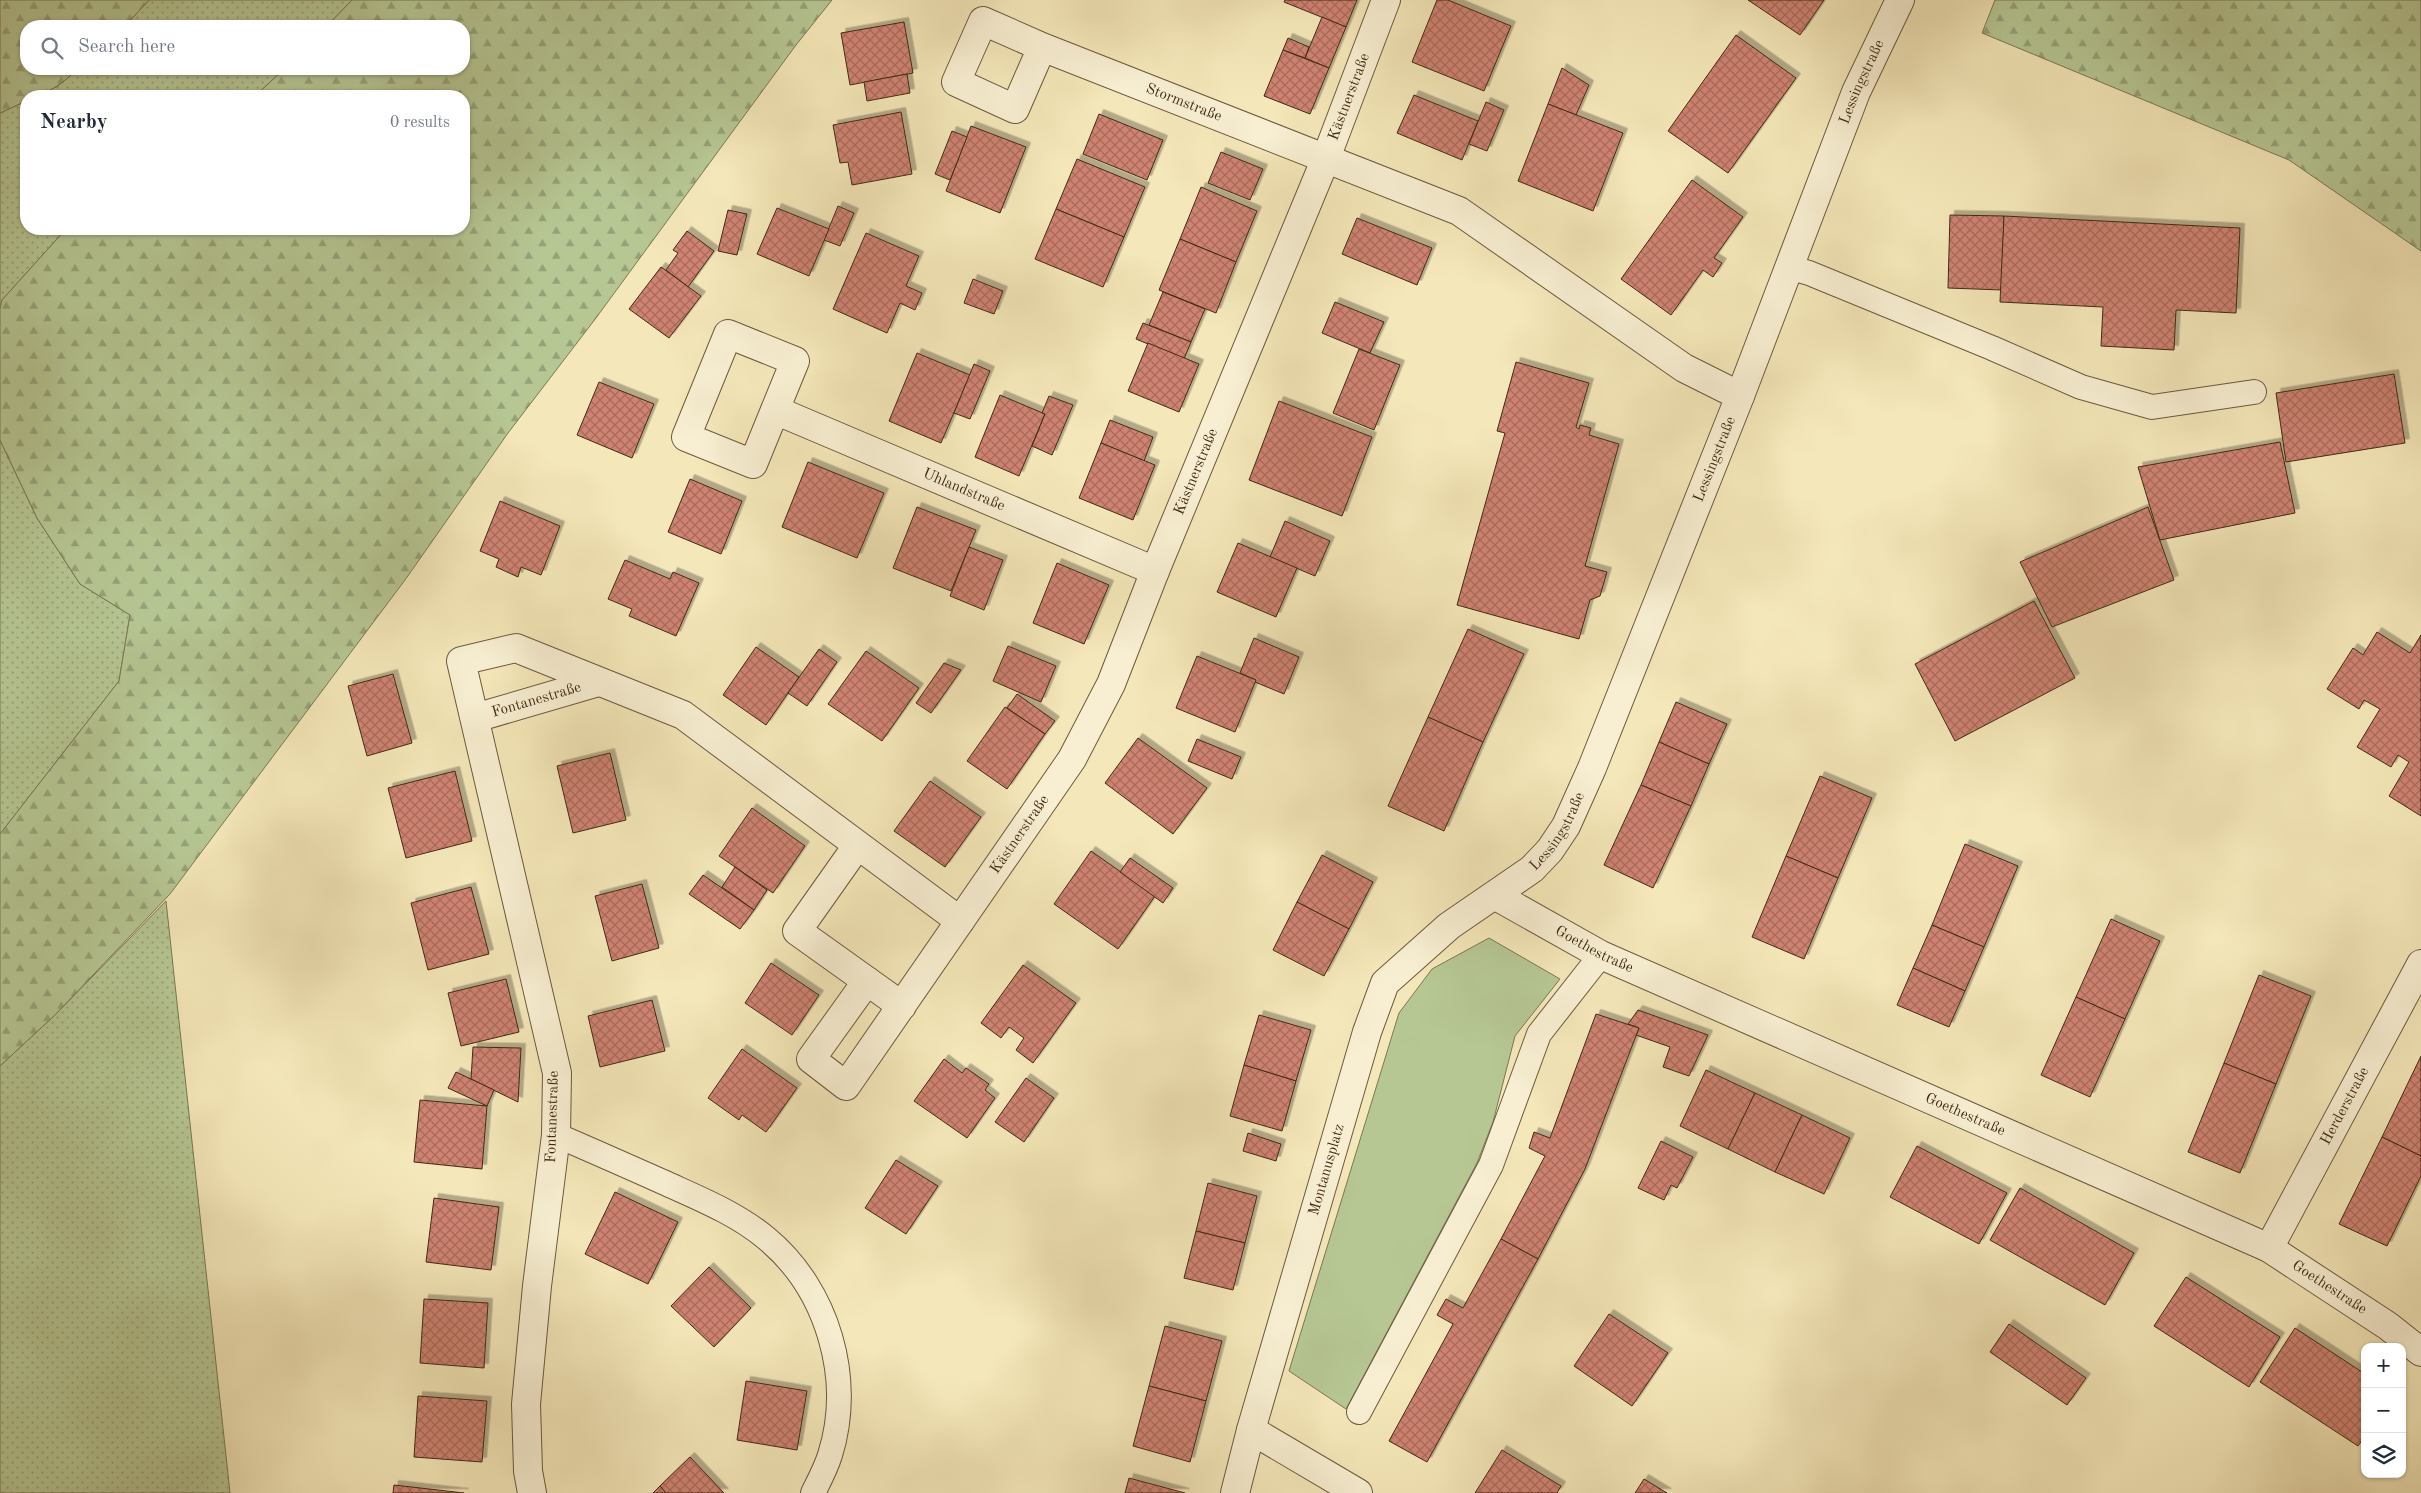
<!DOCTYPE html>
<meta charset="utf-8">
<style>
body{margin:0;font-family:"Old Standard TT",serif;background:#f6f6f7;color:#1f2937}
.controls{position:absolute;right:15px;bottom:15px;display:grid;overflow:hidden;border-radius:10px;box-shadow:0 1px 4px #0004}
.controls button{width:45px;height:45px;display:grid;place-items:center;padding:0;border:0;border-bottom:1px solid #e0e1e3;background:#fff;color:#1f2937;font:25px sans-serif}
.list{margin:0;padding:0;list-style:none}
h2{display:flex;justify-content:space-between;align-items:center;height:65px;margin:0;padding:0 20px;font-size:21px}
h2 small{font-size:16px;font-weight:400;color:#747a83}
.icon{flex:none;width:28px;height:28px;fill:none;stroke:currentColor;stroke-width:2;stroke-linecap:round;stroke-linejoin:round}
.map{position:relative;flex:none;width:2421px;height:1493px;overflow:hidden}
.search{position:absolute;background:#fff;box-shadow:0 1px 4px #0004;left:20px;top:20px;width:450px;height:55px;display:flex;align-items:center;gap:12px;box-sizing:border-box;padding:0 18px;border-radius:20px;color:#747a83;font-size:19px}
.panel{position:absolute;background:#fff;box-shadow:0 1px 4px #0004;left:20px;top:90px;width:450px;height:145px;border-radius:20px}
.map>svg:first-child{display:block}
.grass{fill:url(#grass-dots);stroke:#7b7854}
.forest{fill:url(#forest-firs);stroke:#7b7854}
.park{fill:#b6c794;stroke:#7b7854}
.building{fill:url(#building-cross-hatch);stroke:#402a14;filter:url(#shadow)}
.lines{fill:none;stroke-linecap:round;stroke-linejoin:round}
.service-casing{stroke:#6d593d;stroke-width:26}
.minor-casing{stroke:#6d593d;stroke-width:30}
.service{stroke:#f8efd2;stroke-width:24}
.minor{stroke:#f8efd2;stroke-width:28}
.labels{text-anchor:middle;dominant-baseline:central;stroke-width:4;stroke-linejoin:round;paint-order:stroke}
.street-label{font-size:15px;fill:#402a14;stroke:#f8efd2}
</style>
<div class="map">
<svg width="2421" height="1493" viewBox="0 0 2421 1493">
<defs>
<pattern id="grass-dots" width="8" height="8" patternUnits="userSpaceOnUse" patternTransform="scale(1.25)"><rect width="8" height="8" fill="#b6c794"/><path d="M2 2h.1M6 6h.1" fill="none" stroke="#95a278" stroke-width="1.8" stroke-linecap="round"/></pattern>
<pattern id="forest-firs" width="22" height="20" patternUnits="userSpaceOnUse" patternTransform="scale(1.25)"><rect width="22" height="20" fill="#b6c794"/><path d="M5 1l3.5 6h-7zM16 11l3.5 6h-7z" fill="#95a278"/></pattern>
<pattern id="building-cross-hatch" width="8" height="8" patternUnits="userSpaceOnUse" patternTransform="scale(1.25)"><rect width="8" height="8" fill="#cf8372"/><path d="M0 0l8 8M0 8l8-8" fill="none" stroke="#a96b5c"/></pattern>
<filter id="shadow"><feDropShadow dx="4.5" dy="-4.5" stdDeviation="0" flood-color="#0004"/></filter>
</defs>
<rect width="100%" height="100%" fill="#f4e7b9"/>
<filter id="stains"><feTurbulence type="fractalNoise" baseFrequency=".004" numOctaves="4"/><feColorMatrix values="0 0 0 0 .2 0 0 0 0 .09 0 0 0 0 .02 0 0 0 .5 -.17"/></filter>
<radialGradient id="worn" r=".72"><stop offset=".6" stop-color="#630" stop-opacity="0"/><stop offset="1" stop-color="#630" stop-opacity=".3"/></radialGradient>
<!-- grass -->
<g class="grass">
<path d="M 149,0 L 352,0 L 327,26 L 125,26 Z"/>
<path d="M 78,69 L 284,69 L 255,96 L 37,96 L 58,86 Z"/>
<path d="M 26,101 L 26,229 L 66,229 L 2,300 L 0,309 L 0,113 Z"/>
<path d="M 0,440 L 37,518 L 80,584 L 130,615 L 119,681 L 0,834 Z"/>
<path d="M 166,901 L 230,1493 L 0,1493 L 0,1066 L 55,1015 Z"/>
</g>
<!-- forest -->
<g class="forest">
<path d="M 0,0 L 149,0 L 125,26 L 26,26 L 26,69 L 78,69 C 62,83 48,96 26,96 L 26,101 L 0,113 Z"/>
<path d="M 352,0 L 832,0 L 796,45 L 596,318 L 508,433 L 405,580 L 170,894 L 55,1015 L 0,1066 L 0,834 L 119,681 L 130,615 L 80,584 L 37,518 L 0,440 L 0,309 L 2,300 L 66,229 L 464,229 L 464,96 L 255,96 L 284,69 L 464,69 L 464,26 L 327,26 Z"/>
<path d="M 1995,0 L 2421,0 L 2421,251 L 2289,160 L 1982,33 Z"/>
</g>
<!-- park -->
<path class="park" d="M 1489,938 L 1560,979 L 1515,1036 L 1493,1122 L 1477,1163 L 1346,1409 L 1289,1371 L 1399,1013 L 1432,969 Z"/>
<!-- building -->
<g class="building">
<path d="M 1285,0 L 1357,0 L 1346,27 L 1284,2 Z"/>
<path d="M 1437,0 L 1448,0 L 1511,26 L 1484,91 L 1412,62 Z"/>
<path d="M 1748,0 L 1824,0 L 1800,35 Z"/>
<path d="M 1322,17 L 1346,27 L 1329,68 L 1305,58 Z"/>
<path d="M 904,22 L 913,73 L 850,85 L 841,33 Z"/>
<path d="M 1736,35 L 1796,78 L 1728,173 L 1668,131 Z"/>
<path d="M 1288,38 L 1309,47 L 1305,58 L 1283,50 Z"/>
<path d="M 1283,50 L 1329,68 L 1310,114 L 1264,96 Z"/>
<path d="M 1562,68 L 1589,85 L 1576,115 L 1548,104 Z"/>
<path d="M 907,74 L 910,93 L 867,101 L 864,82 Z"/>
<path d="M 1414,95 L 1478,121 L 1462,160 L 1397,133 Z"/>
<path d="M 1486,102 L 1504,110 L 1487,151 L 1469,144 Z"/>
<path d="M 1548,104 L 1623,133 L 1593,211 L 1518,181 Z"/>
<path d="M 901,112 L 912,174 L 852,185 L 848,162 L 840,163 L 833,125 Z"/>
<path d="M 1099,114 L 1163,140 L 1147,180 L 1083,154 Z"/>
<path d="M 971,126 L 1026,147 L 1000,213 L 946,191 Z"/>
<path d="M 952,131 L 967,137 L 950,180 L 935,174 Z"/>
<path d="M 1221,152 L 1263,169 L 1250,200 L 1208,183 Z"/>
<path d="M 1077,159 L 1145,187 L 1124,237 L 1056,209 Z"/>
<path d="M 1692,180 L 1743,217 L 1714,258 L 1722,263 L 1713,277 L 1703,270 L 1671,315 L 1621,279 Z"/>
<path d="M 1201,187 L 1257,211 L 1236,262 L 1180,239 Z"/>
<path d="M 838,206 L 854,213 L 840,246 L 824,240 Z"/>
<path d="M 777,208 L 829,229 L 809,276 L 757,254 Z"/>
<path d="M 1056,209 L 1124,237 L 1103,287 L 1035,259 Z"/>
<path d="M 728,210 L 747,214 L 737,255 L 718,251 Z"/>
<path d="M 1950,215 L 2004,216 L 2002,290 L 1948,288 Z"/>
<path d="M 2004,216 L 2240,228 L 2236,313 L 2176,310 L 2174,350 L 2101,346 L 2103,307 L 2000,302 Z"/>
<path d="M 1357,218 L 1432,248 L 1417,285 L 1342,254 Z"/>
<path d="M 687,231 L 714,251 L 688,287 L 666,270 L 678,253 L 673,250 Z"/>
<path d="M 866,233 L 919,256 L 906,286 L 922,293 L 915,310 L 900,303 L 887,333 L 833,309 Z"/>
<path d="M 1180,239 L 1236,262 L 1216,313 L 1159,290 Z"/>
<path d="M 661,267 L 701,296 L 669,338 L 629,309 Z"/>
<path d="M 973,279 L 1003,291 L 994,314 L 964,303 Z"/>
<path d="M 1163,292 L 1205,309 L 1191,342 L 1149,325 Z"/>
<path d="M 1335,302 L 1384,322 L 1370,353 L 1322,333 Z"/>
<path d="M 1143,323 L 1191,342 L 1184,359 L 1136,339 Z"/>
<path d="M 1148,343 L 1199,364 L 1179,412 L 1128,391 Z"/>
<path d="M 1359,349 L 1400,365 L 1374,430 L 1333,413 Z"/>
<path d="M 917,353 L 970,375 L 941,443 L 889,421 Z"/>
<path d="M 1516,362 L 1589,383 L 1576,427 L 1579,429 L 1580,425 L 1591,428 L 1589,435 L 1619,444 L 1585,566 L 1607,572 L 1600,596 L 1590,600 L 1579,639 L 1457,605 L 1505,433 L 1497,431 Z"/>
<path d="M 974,364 L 990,371 L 970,419 L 954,413 Z"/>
<path d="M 2394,374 L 2405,443 L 2286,462 L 2276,393 Z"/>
<path d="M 599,382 L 654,404 L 632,458 L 577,435 Z"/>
<path d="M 1000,395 L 1045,414 L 1019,476 L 975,457 Z"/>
<path d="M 1049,396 L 1073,405 L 1052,455 L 1032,446 L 1045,414 L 1042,413 Z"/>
<path d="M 1279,401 L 1372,437 L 1342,516 L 1249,480 Z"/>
<path d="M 1110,420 L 1153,437 L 1144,461 L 1101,443 Z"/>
<path d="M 2280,442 L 2295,513 L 2160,540 L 2138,467 Z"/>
<path d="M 1101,443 L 1155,465 L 1133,520 L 1079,498 Z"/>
<path d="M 808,462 L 884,493 L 857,558 L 782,527 Z"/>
<path d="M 690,479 L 742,501 L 721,554 L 668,532 Z"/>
<path d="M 500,501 L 560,526 L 541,575 L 521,567 L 518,577 L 496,567 L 499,559 L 480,551 Z"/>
<path d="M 917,507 L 976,530 L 951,591 L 893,568 Z"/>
<path d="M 2148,507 L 2174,580 L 2052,627 L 2020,562 Z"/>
<path d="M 1285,521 L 1330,541 L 1315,576 L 1270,557 Z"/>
<path d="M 1238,543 L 1297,568 L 1276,617 L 1217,592 Z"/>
<path d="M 969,547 L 1003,560 L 984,610 L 950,596 Z"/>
<path d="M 625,560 L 670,579 L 673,572 L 699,583 L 676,636 L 629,616 L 632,609 L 608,599 Z"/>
<path d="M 1057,563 L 1109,585 L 1084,644 L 1033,623 Z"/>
<path d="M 2034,601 L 2075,678 L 1955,741 L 1915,664 Z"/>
<path d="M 1468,629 L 1524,654 L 1483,742 L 1428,717 Z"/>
<path d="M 2377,632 L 2410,653 L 2421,635 L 2421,816 L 2389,796 L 2409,762 L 2398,755 L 2391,767 L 2357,747 L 2380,709 L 2364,700 L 2359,709 L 2327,689 L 2353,648 L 2363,655 Z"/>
<path d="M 1254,638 L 1299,657 L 1284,694 L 1255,682 L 1256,680 L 1240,673 Z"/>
<path d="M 1008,646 L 1056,666 L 1041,702 L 993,681 Z"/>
<path d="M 756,647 L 799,677 L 766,725 L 723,695 Z"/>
<path d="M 819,649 L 837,662 L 807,706 L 788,693 Z"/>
<path d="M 866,651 L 919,688 L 882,741 L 828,704 Z"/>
<path d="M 1197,656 L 1256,680 L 1235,732 L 1176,708 Z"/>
<path d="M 944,663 L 961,670 L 931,713 L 916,703 Z"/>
<path d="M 393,674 L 412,743 L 367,756 L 348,686 Z"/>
<path d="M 1017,694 L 1055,721 L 1045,734 L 1007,708 Z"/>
<path d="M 1676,702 L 1727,724 L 1709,764 L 1659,742 Z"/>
<path d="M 1005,707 L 1045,734 L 1007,789 L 967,761 Z"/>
<path d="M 1428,717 L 1483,742 L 1444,831 L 1388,806 Z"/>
<path d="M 1138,738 L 1207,788 L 1173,834 L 1105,783 Z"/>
<path d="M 1197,739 L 1241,757 L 1232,779 L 1188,761 Z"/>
<path d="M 1659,742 L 1709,764 L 1691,806 L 1641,785 Z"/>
<path d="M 610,753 L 626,820 L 573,833 L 557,766 Z"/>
<path d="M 455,771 L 472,841 L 406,858 L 388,788 Z"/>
<path d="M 1820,776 L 1872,798 L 1838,878 L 1786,856 Z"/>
<path d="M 930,781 L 981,817 L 945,867 L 894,831 Z"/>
<path d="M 1641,785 L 1691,806 L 1653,888 L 1604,865 Z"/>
<path d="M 752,808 L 805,846 L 773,893 L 719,856 Z"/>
<path d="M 1965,844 L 2018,866 L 1984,947 L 1932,925 Z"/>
<path d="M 1091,851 L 1155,896 L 1118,949 L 1054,904 Z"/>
<path d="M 1322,855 L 1373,882 L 1349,929 L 1297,902 Z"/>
<path d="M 1786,856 L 1838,878 L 1804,959 L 1752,937 Z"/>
<path d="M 1130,858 L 1173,888 L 1163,903 L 1120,872 Z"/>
<path d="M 735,867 L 767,890 L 754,910 L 722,887 Z"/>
<path d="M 703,875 L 754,910 L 740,929 L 689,894 Z"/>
<path d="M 642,884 L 659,948 L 612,961 L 595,896 Z"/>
<path d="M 471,887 L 489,954 L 428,970 L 411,903 Z"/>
<path d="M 1297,902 L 1349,929 L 1324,976 L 1273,950 Z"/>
<path d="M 2111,919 L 2160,941 L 2125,1019 L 2076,997 Z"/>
<path d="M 1932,925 L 1984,947 L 1965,991 L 1913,968 Z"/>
<path d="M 771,963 L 819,995 L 792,1035 L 745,1003 Z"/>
<path d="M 1023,965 L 1076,1003 L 1033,1063 L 1016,1050 L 1024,1038 L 1009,1027 L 1001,1038 L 981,1023 Z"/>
<path d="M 1913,968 L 1965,991 L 1949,1027 L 1897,1005 Z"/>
<path d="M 2259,975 L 2311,996 L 2276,1084 L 2224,1063 Z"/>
<path d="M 506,979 L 519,1032 L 461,1046 L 448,993 Z"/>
<path d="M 2076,997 L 2125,1019 L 2090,1097 L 2041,1075 Z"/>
<path d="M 652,1000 L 665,1051 L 600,1067 L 588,1016 Z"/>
<path d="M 1638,1010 L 1708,1035 L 1689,1076 L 1663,1067 L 1670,1047 L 1636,1035 L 1639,1028 L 1628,1024 Z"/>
<path d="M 1596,1014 L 1639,1028 L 1585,1169 L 1538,1259 L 1501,1239 L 1545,1156 L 1529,1148 L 1534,1132 L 1550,1138 Z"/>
<path d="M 1259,1015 L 1311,1030 L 1296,1081 L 1244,1065 Z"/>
<path d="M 473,1047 L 521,1048 L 518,1102 L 471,1079 Z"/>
<path d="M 742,1049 L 797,1088 L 766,1132 L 742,1115 L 739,1120 L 708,1098 Z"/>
<path d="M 2421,1056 L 2421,1156 L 2382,1137 Z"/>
<path d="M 944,1059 L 962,1073 L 966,1068 L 989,1084 L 985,1090 L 995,1098 L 967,1138 L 914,1101 Z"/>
<path d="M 2224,1063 L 2276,1084 L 2240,1173 L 2188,1152 Z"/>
<path d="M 1244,1065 L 1296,1081 L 1282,1131 L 1230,1116 Z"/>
<path d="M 1706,1070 L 1755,1093 L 1728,1149 L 1680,1126 Z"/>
<path d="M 456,1072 L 494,1090 L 487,1106 L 448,1088 Z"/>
<path d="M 1026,1078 L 1054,1098 L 1024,1142 L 995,1122 Z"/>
<path d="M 1755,1093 L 1802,1115 L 1775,1172 L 1728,1149 Z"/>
<path d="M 420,1100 L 487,1106 L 482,1169 L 414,1162 Z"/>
<path d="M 1802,1115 L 1850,1138 L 1824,1194 L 1775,1172 Z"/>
<path d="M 1248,1133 L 1281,1144 L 1276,1161 L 1243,1151 Z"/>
<path d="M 2382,1137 L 2421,1156 L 2421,1176 L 2387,1246 L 2339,1224 Z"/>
<path d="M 1661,1141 L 1693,1157 L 1677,1188 L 1671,1185 L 1664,1200 L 1638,1188 Z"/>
<path d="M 1917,1146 L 2007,1193 L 1979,1244 L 1890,1197 Z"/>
<path d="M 896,1160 L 938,1186 L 906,1234 L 865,1208 Z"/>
<path d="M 1208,1183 L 1257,1196 L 1245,1243 L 1196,1231 Z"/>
<path d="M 2020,1188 L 2134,1253 L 2105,1305 L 1990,1240 Z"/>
<path d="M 615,1192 L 678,1222 L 648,1284 L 585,1254 Z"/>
<path d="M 434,1198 L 499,1207 L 491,1270 L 426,1262 Z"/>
<path d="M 1196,1231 L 1245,1243 L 1233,1290 L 1184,1278 Z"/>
<path d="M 1501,1239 L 1538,1259 L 1427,1462 L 1389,1441 L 1453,1324 L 1437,1315 L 1446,1299 L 1463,1308 Z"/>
<path d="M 709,1267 L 751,1308 L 714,1347 L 671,1306 Z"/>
<path d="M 2186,1277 L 2280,1337 L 2249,1387 L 2154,1326 Z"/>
<path d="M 424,1299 L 488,1303 L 484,1368 L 420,1363 Z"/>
<path d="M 1609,1314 L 1668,1353 L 1632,1406 L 1574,1366 Z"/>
<path d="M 2009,1324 L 2086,1378 L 2067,1405 L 1990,1352 Z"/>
<path d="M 1165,1326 L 1222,1341 L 1206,1401 L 1149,1386 Z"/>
<path d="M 2295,1328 L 2365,1374 L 2365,1436 L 2358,1446 L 2260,1382 Z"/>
<path d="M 746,1381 L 807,1391 L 797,1450 L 737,1440 Z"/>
<path d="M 1149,1386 L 1206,1401 L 1190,1462 L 1133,1446 Z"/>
<path d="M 418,1396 L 487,1401 L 482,1462 L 414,1457 Z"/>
<path d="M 1502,1450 L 1561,1486 L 1557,1493 L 1475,1493 Z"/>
<path d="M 690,1457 L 724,1493 L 666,1493 L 660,1486 Z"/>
<path d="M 1129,1478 L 1185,1493 L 1125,1493 Z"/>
<path d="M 1644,1479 L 1667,1493 L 1635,1493 Z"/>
<path d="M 394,1485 L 464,1493 L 393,1493 Z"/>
<path d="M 660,1486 L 666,1493 L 653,1493 Z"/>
</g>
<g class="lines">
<!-- service casing -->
<g class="service-casing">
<g id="service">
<path d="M 1788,267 L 1809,273 L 1992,348 L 2081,387 L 2152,407 L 2254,392"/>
<path d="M 556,1135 C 591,1150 627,1166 663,1182 C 698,1198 736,1213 766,1238 C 828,1289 854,1379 830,1455 C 826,1468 819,1481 813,1493"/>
<path d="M 1359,1412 L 1491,1165 L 1539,1034 L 1601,955"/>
</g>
</g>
<!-- minor casing -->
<g class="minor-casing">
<g id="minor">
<path id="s1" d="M 1042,47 L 1015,109 L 956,82 L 983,21 L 1042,47 L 1459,211 L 1684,368 L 1740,396"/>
<path id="s2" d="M 775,410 L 753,464 L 686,437 L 728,334 L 795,361 L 775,410 L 1155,571"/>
<path id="s3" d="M 475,718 L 598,682"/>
<path d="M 857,846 L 797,931 L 867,981"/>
<path id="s4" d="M 1496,896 L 1601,955 L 2269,1248 L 2388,1326 L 2421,1352"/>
<path id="s5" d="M 902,1006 L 867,981 L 811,1059 L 846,1086 L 1072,759 L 1111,684 L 1155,571 L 1326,158 L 1386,0"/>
<path id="s6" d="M 2269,1248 L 2421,964"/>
<path d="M 1251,1430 L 1358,1493"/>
<path d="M 532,1493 L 528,1471 L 526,1404 L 537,1286 L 556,1135 L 557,1073 L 461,661 L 516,648 L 683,715 L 960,921"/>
<path id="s7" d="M 1235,1493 L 1251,1430 L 1367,1032 L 1385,983 L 1449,926 L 1532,869 L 1550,850 L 1566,826 L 1592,768 L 1740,396 L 1856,92 L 1900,0"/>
</g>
</g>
<!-- service -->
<use href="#service" class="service"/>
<!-- minor -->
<use href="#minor" class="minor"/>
</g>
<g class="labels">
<!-- street labels -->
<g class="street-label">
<text stroke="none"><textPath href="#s7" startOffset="1574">Lessingstraße</textPath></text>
<text stroke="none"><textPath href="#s5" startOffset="1299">Kästnerstraße</textPath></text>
<text stroke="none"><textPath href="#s1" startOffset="416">Stormstraße</textPath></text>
<text stroke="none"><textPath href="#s7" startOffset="1169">Lessingstraße</textPath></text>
<text stroke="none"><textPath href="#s5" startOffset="894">Kästnerstraße</textPath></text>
<text stroke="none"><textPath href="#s2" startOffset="572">Uhlandstraße</textPath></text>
<text stroke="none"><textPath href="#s3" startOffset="64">Fontanestraße</textPath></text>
<text stroke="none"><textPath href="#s7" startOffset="764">Lessingstraße</textPath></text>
<text stroke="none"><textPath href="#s5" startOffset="489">Kästnerstraße</textPath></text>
<text stroke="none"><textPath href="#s4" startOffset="112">Goethestraße</textPath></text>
<text stroke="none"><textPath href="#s6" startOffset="161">Herderstraße</textPath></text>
<text stroke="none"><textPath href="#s4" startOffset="518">Goethestraße</textPath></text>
<text transform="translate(553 1117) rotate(-88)">Fontanestraße</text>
<text stroke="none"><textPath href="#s7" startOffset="336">Montanusplatz</textPath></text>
<text stroke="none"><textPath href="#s4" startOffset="922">Goethestraße</textPath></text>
</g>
</g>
<rect width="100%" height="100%" filter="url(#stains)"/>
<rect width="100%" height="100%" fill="url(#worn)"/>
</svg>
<div class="controls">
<button>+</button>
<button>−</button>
<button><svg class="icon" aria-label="layers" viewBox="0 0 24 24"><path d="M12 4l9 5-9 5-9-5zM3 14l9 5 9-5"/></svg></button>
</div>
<div class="search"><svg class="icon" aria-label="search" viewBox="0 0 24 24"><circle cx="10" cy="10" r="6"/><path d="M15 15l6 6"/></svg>Search here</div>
<section class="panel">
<h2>Nearby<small>0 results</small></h2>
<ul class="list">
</ul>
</section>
</div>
